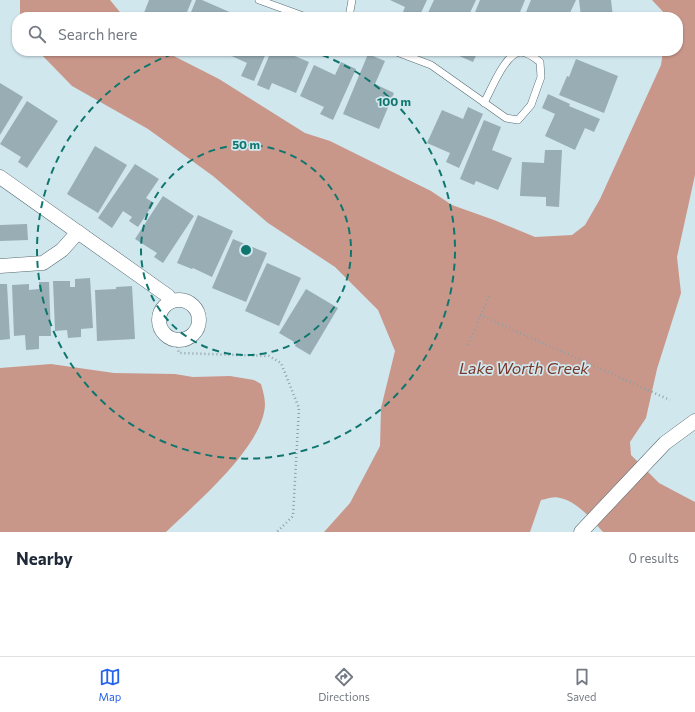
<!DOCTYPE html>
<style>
body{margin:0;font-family:Commissioner,sans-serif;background:#f2f2f3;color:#1f2937}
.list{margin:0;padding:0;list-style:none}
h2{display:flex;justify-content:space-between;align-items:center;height:52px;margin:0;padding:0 16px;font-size:17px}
h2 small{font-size:13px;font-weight:400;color:#747a83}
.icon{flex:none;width:22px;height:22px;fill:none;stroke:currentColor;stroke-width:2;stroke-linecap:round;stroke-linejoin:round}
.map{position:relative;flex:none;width:695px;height:532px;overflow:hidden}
.search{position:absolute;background:#fff;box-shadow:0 1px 3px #0004;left:12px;right:12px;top:12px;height:44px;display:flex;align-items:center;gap:10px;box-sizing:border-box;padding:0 14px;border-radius:16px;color:#747a83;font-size:15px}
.sheet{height:124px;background:#fff}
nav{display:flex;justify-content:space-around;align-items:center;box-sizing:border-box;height:56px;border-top:1px solid #e0e1e3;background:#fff;font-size:11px;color:#747a83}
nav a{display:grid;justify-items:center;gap:2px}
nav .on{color:#2563eb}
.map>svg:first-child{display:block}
.water{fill:#c9978a}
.building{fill:#98adb4}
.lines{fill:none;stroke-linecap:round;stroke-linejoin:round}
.lane-casing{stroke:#576b71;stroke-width:8}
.street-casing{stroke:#576b71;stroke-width:15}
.path{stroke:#8f9fa4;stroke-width:2.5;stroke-dasharray:1 3;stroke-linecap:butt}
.lane{stroke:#fff;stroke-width:7}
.street{stroke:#fff;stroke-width:14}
.ring{fill:none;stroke:#0f766e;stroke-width:2;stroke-dasharray:7 5}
.labels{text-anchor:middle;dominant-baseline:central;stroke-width:3.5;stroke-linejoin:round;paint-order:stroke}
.water-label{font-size:16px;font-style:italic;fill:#783829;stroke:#d1e7ee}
.centre{fill:#0f766e;stroke:#d1e7ee;stroke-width:2}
.ring-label{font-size:12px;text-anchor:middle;font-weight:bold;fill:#0f766e;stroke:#d1e7ee;stroke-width:3.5;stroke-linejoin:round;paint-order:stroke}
</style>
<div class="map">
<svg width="695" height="532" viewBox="0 0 695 532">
<rect width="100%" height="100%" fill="#d1e7ee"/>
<!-- water -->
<g class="water">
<path d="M 20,0 L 110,0 L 124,17 L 20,17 Z"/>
<path d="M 652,0 L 695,0 L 695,175 L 677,257 L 681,293 L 657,369 L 646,418 L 630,442 L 631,455 L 659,483 L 695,502 L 695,532 L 603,532 C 591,519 578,502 560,498 C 555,496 547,499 541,500 L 530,532 L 324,532 L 350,503 L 380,446 L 381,408 L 395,351 L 378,310 L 335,267 L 268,223 L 213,176 L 148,129 L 72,86 L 38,51 L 164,51 L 219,79 L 305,133 L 330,141 L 431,191 L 452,205 L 494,220 L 535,237 L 572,235 L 585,225 L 600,199 L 661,65 L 663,51 L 678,51 L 678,17 L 666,17 L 666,15 Z"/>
<path d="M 51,364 L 114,373 L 175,374 L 193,377 L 230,376 L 254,380 L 261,384 C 263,391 265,398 265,405 C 263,447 195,504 166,532 L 0,532 L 0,368 Z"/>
</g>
<!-- building -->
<g class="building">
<path d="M 149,0 L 192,0 L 185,17 L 167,17 L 159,14 L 158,17 L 154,17 L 144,13 Z"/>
<path d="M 196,0 L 202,0 L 234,14 L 233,17 L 189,17 Z"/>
<path d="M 390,0 L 427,0 L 419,17 L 401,17 L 405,7 Z"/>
<path d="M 434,0 L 476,0 L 468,17 L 462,17 L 458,15 L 457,17 L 426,17 Z"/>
<path d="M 480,0 L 525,0 L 518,17 L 473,17 Z"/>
<path d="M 531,0 L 576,0 L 568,17 L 524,17 Z"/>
<path d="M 579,0 L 611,0 L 613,17 L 581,17 Z"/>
<path d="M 192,51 L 204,51 L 203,55 Z"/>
<path d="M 226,51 L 267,51 L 254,81 L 241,76 L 247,63 L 225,53 Z"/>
<path d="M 271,51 L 292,51 L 290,54 L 309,62 L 296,93 L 272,83 L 269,90 L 257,85 Z"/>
<path d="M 441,51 L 453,51 L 451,55 Z"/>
<path d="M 459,51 L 478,51 L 473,62 L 457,55 Z"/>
<path d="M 368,54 L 385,61 L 375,84 L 394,93 L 379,129 L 343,114 Z"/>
<path d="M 576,59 L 618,76 L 604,113 L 559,95 L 567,76 L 569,77 Z"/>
<path d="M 341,62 L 356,69 L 333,120 L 320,114 L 324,107 L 300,96 L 314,65 L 335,75 Z"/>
<path d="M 0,83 L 23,97 L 0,135 Z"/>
<path d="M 548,94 L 570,104 L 569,106 L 600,119 L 594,132 L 585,128 L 575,150 L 545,136 L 555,114 L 542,108 Z"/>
<path d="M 27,101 L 58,121 L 27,168 L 18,162 L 21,157 L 0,144 Z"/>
<path d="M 468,107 L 483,114 L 459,168 L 446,162 L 450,153 L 427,143 L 442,110 L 463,119 Z"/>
<path d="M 484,120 L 501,127 L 492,150 L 512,158 L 498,190 L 476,181 L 474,185 L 460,179 Z"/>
<path d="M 95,146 L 127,165 L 98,213 L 67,194 Z"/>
<path d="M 545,150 L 562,150 L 559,207 L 546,206 L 546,197 L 520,196 L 522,162 L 544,163 Z"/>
<path d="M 135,164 L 159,179 L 146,198 L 154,203 L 138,227 L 129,221 L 132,217 L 123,211 L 112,228 L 98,218 Z"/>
<path d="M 163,196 L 194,216 L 163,263 L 154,257 L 157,253 L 135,239 Z"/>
<path d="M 198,215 L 233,231 L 212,277 L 193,268 L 192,269 L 177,263 Z"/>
<path d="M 27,224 L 28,240 L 0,241 L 0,225 Z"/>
<path d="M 233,239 L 267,253 L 246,302 L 212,288 Z"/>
<path d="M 267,263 L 301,278 L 279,326 L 245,311 Z"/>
<path d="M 90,278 L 93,328 L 81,329 L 81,337 L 68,338 L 67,330 L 55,331 L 53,281 L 70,281 L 70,287 L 75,287 L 75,279 Z"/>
<path d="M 39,282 L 49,282 L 51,336 L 39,336 L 39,349 L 26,350 L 25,335 L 14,336 L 12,285 L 29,284 L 29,290 L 39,289 Z"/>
<path d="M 0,284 L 7,284 L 10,339 L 0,340 Z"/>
<path d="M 132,286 L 135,339 L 97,341 L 95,290 L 116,289 L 116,287 Z"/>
<path d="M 306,289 L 338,308 L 310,355 L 295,346 L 296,343 L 279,333 Z"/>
</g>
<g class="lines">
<!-- lane casing -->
<g class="lane-casing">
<g id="lane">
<path d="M 259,0 L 306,17"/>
<path d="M 349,17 L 352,0"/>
<path d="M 394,51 L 431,65 L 506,118 L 518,120 L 531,105 L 541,77 L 540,62 C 535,58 528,52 520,52 C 505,54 491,90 484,103"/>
</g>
</g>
<!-- street casing -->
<g class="street-casing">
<g id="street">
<path d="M 0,177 L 168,296 L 171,301"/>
<path d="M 0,266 L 43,263 L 62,250 L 78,232"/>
<circle cx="179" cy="320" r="20"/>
<path d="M 581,532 L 665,443 L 695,421"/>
</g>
</g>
<!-- path -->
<g class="path">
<path d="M 480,315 L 670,400"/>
<path d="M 175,339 L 179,353 L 269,356 L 281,363 L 299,408 L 293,516 L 277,532"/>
<path d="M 468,345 L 489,296"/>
</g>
<!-- lane -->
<use href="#lane" class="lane"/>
<!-- street -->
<use href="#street" class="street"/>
</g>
<!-- distance rings -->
<g class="ring">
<circle cx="246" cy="250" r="105"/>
<path d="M311 51A209 209 0 1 1 181 51"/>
</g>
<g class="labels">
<!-- water labels -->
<g class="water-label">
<text x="524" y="367">Lake Worth Creek</text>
</g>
</g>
<circle cx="246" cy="250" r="6" class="centre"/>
<g class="ring-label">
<text x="394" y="106">100 m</text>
<text x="246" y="149">50 m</text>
</g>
</svg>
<div class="search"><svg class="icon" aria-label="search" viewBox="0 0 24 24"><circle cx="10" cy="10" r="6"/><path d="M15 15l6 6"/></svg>Search here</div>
</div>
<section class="sheet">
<h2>Nearby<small>0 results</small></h2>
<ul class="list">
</ul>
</section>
<nav>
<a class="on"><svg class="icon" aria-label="map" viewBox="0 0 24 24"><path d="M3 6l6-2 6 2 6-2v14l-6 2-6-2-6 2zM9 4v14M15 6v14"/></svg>Map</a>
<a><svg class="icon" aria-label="directions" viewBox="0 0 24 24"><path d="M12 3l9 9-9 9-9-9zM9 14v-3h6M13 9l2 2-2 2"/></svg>Directions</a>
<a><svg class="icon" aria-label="saved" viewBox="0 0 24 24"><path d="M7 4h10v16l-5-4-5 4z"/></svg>Saved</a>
</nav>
